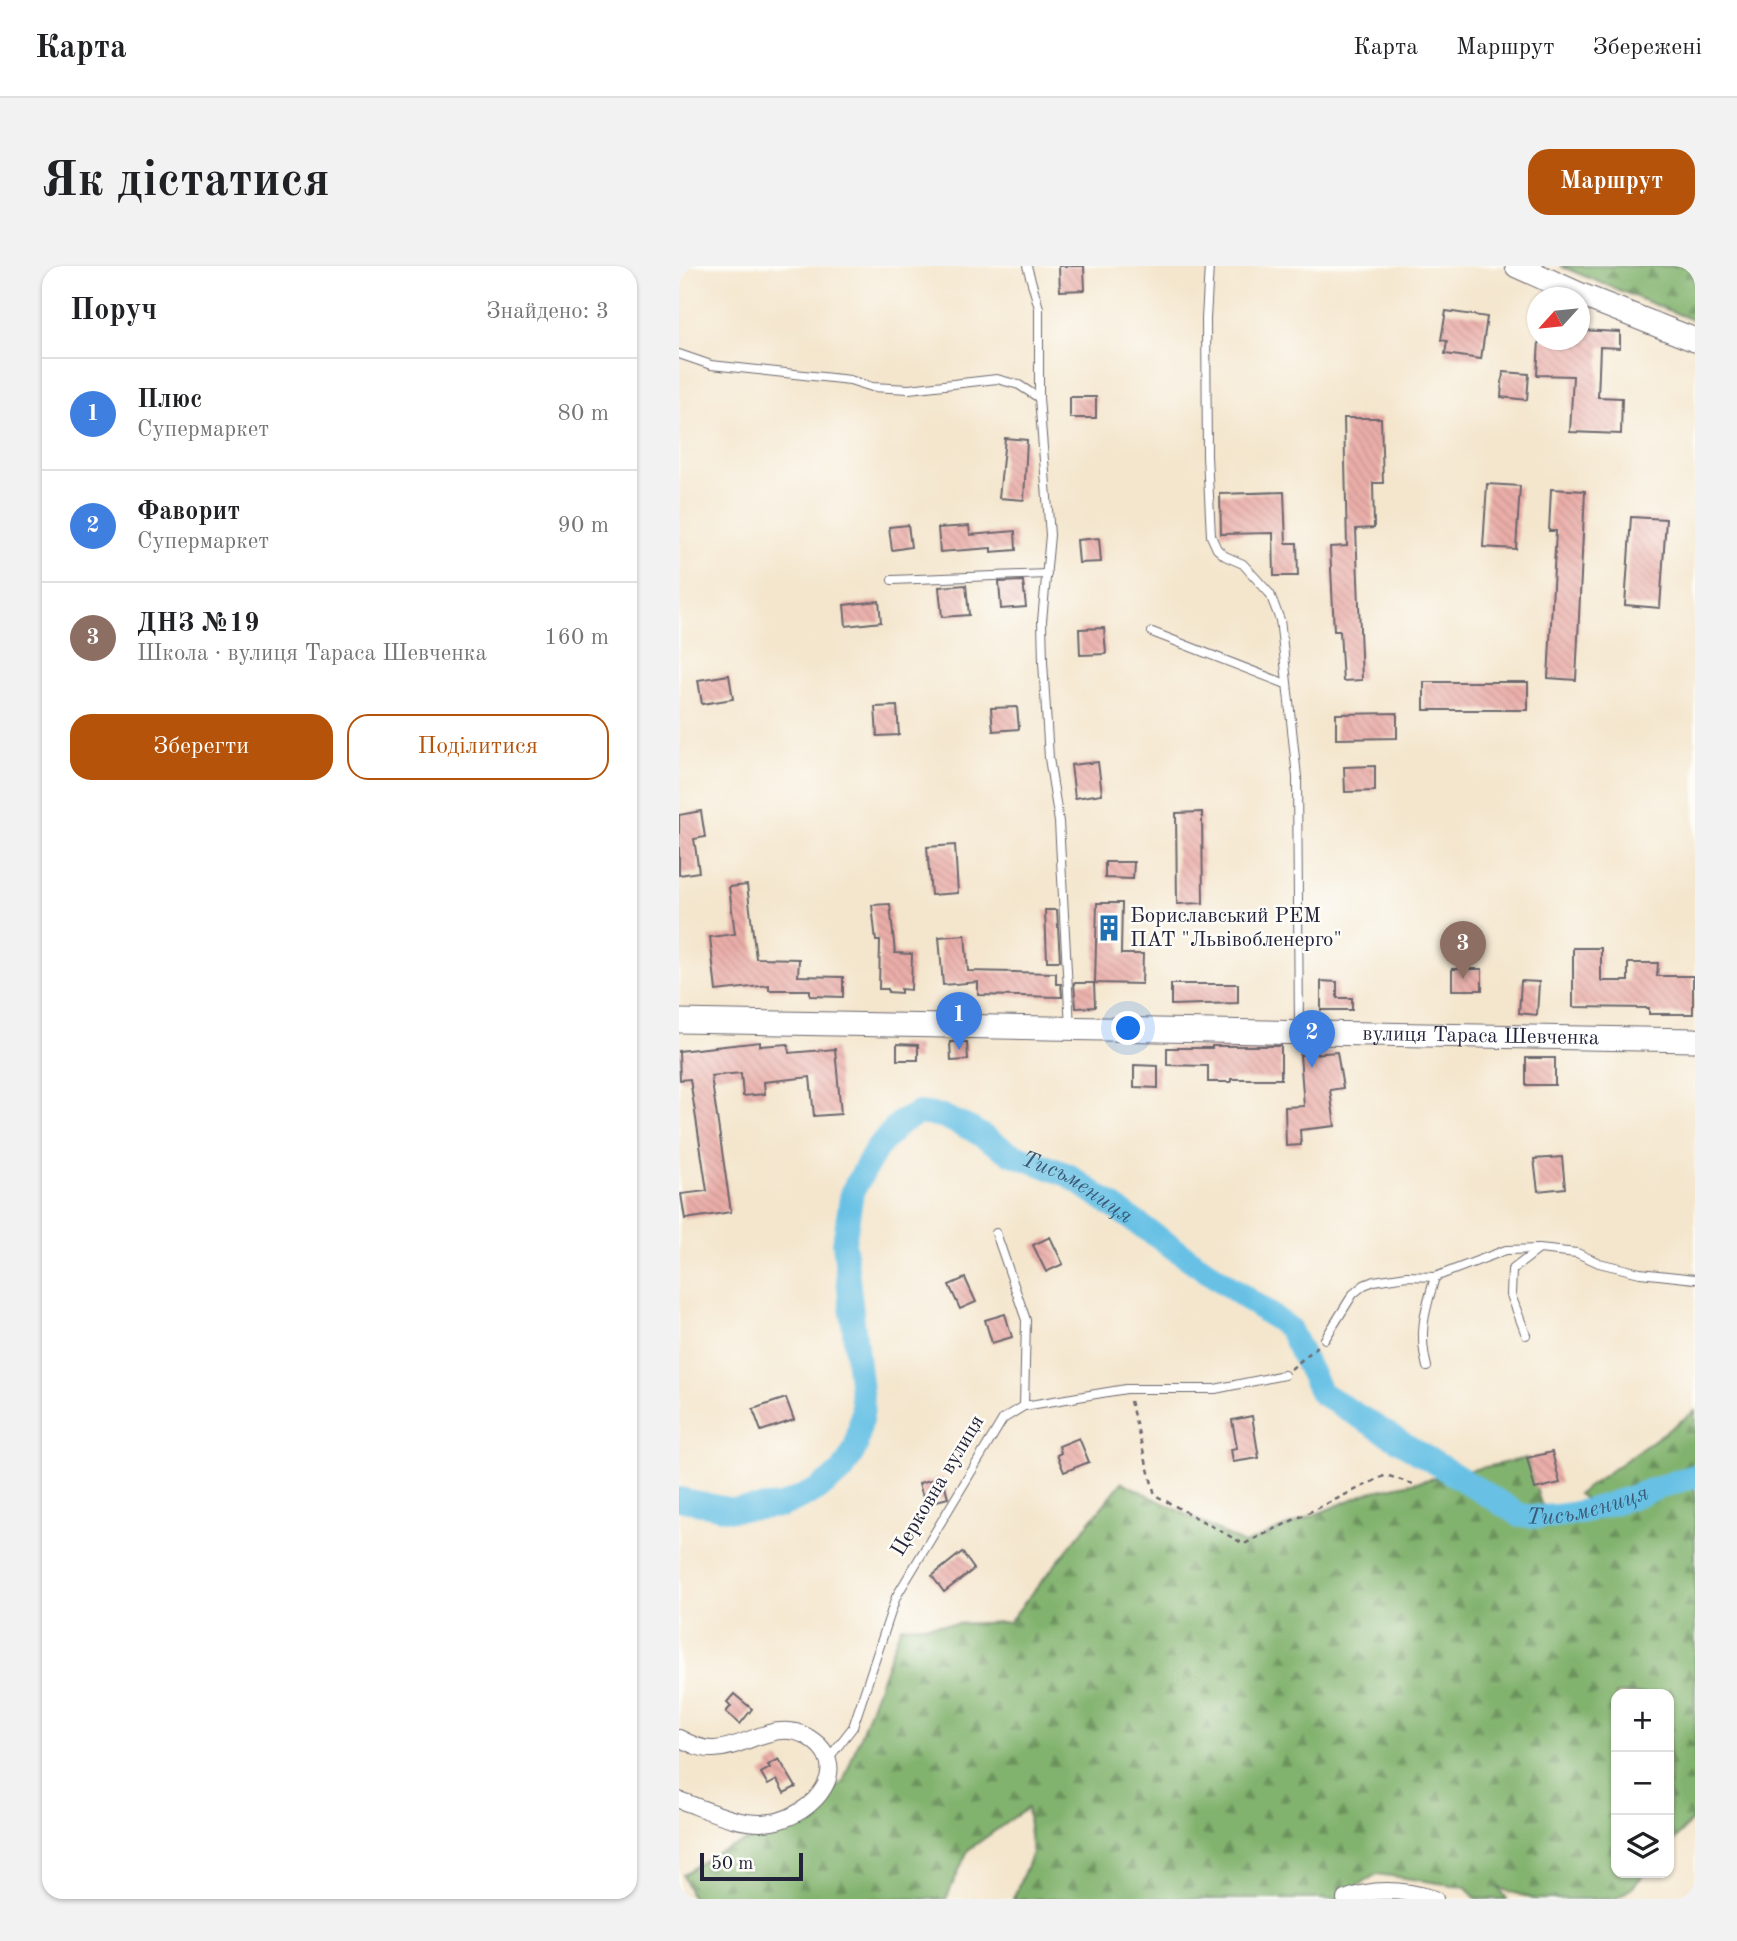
<!DOCTYPE html>
<html lang="uk">
<meta charset="utf-8">
<style>
body{margin:0;font-family:"Old Standard TT",serif;background:#f2f2f2;color:#202124}
.controls{position:absolute;right:21px;bottom:21px;display:grid;overflow:hidden;border-radius:14px;box-shadow:0 2px 5px #0004}
.controls button{width:63px;height:63px;display:grid;place-items:center;padding:0;border:0;border-bottom:2px solid #e0e0e0;background:#fff;color:#202124;font:35px sans-serif}
.compass{position:absolute;left:848px;top:21px;width:63px;height:63px;border-radius:50%;background:#fff;box-shadow:0 2px 5px #0004;rotate:243deg}
.scale{position:absolute;left:21px;bottom:18px;width:103px;box-sizing:border-box;padding-left:7px;border:4px solid #22223b;border-top:0;font-size:19px;line-height:24px;white-space:nowrap;color:#22223b;-webkit-text-stroke:5px #fdfcf7;paint-order:stroke}
.you{position:absolute;left:450px;top:763px;width:24px;height:24px;margin:-18px;border:5px solid #fff;border-radius:50%;background:#1a73e8;box-shadow:0 0 0 10px #1a73e833}
.badge{display:grid;place-items:center;width:46px;height:46px;border-radius:50%;background:#b45309;color:#fff;font-size:23px;font-weight:700}
.pin{position:absolute;translate:-50% -58px;filter:drop-shadow(0 2px 4px #0008)}
.pin::after{content:'';position:absolute;top:37px;width:24px;height:21px;background:inherit;clip-path:polygon(0 0,100% 0,50% 100%)}
.list{margin:0;padding:0;list-style:none}
h2{display:flex;justify-content:space-between;align-items:center;height:91px;margin:0;padding:0 28px;font-size:30px}
h2 small{font-size:23px;font-weight:400;color:#757577}
.list li{display:grid;grid-template-columns:46px 1fr auto;gap:21px;align-items:center;box-sizing:border-box;height:112px;padding:0 28px;border-top:2px solid #e0e0e0}
.list b{display:block;font-size:26px;white-space:nowrap}
.list p{margin:0;font-size:23px;white-space:nowrap;color:#757577}
.list em{font-size:23px;font-style:normal;color:#757577}
.actions{display:flex;gap:14px;padding:21px 28px}
.actions a{flex:1;padding:16px 0;border:2px solid #b45309;border-radius:21px;text-align:center;font-size:24px;color:#b45309}
.actions .main{background:#b45309;color:#fff}
.icon{flex:none;width:38px;height:38px;fill:none;stroke:currentColor;stroke-width:2;stroke-linecap:round;stroke-linejoin:round}
.map{position:relative;flex:none;width:1016px;height:1633px;overflow:hidden;border-radius:21px}
header{display:flex;align-items:center;gap:42px;box-sizing:border-box;height:98px;padding:0 35px;background:#fff;border-bottom:2px solid #e0e0e0}
header strong{font-size:33px}
nav{display:flex;gap:38px;margin-inline-start:auto;font-size:24px}
.intro{display:flex;align-items:center;justify-content:space-between;box-sizing:border-box;height:168px;padding:0 42px}
h1{margin:0;font-size:49px}
.button{padding:18px 32px;border-radius:21px;background:#b45309;color:#fff;font-size:24px;font-weight:700}
main{display:flex;gap:42px;padding:0 42px}
aside{flex:1;background:#fff;border-radius:21px;box-shadow:0 2px 5px #0004}
.map>svg:first-child{display:block}
.forest{fill:url(#forest-firs);stroke:#526a54;stroke-width:2}
.lines{fill:none;stroke-linecap:round;stroke-linejoin:round}
.river{stroke:#67c1e5;stroke-width:24}
.building{fill:url(#building-back-hatch)}
.lane-casing{stroke:#6c676e;stroke-width:10}
.street-casing{stroke:#6c676e;stroke-width:18}
.secondary-casing{stroke:#6c676e;stroke-width:25}
.path{stroke:#6c676e;stroke-width:2.5;stroke-dasharray:5 5;stroke-linecap:butt}
.lane{stroke:#fff;stroke-width:8}
.street{stroke:#fff;stroke-width:16}
.secondary{stroke:#fff;stroke-width:23}
.labels{text-anchor:middle;dominant-baseline:central;stroke-width:5;stroke-linejoin:round;paint-order:stroke}
.poi-label{font-size:21px;fill:#22223b;stroke:#fdfcf7;text-anchor:start}
.street-label{font-size:21px;fill:#22223b;stroke:#fdfcf7}
.water-label{font-size:23px;font-style:italic;fill:#3a5a76;stroke:#fdfcf7}
</style>
<header>
<strong>Карта</strong>
<nav><a>Карта</a><a>Маршрут</a><a>Збережені</a></nav>
</header>
<div class="intro"><h1>Як дістатися</h1><a class="button">Маршрут</a></div>
<main>
<aside>
<h2>Поруч<small>Знайдено: 3</small></h2>
<ul class="list">
<li><span class="badge" style="background:#3f7fe0">1</span><div><b>Плюс</b><p>Супермаркет</p></div><em>80 m</em></li>
<li><span class="badge" style="background:#3f7fe0">2</span><div><b>Фаворит</b><p>Супермаркет</p></div><em>90 m</em></li>
<li><span class="badge" style="background:#8d6e63">3</span><div><b>ДНЗ №19</b><p>Школа · вулиця Тараса Шевченка</p></div><em>160 m</em></li>
</ul>
<div class="actions"><a class="main">Зберегти</a><a>Поділитися</a></div>
</aside>
<div class="map">
<svg width="1016" height="1633" viewBox="0 0 1016 1633">
<defs>
<pattern id="forest-firs" width="22" height="20" patternUnits="userSpaceOnUse" patternTransform="scale(1.75)"><rect width="22" height="20" fill="#82b36e"/><path d="M5 1l3.5 6h-7zM16 11l3.5 6h-7z" fill="#6a915c"/></pattern>
<pattern id="building-back-hatch" width="6" height="6" patternUnits="userSpaceOnUse" patternTransform="scale(1.75)"><rect width="6" height="6" fill="#eaada8"/><path d="M-1 5l2 2M0 0l6 6M5-1l2 2" fill="none" stroke="#c89592"/></pattern>
</defs>
<rect width="100%" height="100%" fill="#fdfcf7"/>
<filter id="ink" filterUnits="userSpaceOnUse"><feTurbulence type="fractalNoise" baseFrequency=".0143" numOctaves="2"/><feDisplacementMap in="SourceGraphic" scale="14" xChannelSelector="R" yChannelSelector="G"/><feConvolveMatrix kernelMatrix="1 2 1 2 8 2 1 2 1" color-interpolation-filters="sRGB"/></filter>
<filter id="wash" filterUnits="userSpaceOnUse"><feTurbulence type="fractalNoise" baseFrequency=".00686" numOctaves="4" result="noise"/><feDisplacementMap in="SourceGraphic" scale="28" xChannelSelector="R" yChannelSelector="G"/><feGaussianBlur stdDeviation="1.57" result="paint"/><feColorMatrix in="noise" values="0 0 0 0 0 0 0 0 0 0 0 0 0 0 0 0 0 1.4 0 .05"/><feComposite in="paint" operator="in"/></filter>
<g filter="url(#wash)">
<rect width="100%" height="100%" fill="#f4e6cd"/>
<!-- forest -->
<g class="forest">
<path d="M 881,0 L 1016,0 L 1016,55 Z"/>
<path d="M 1016,1145 L 1016,1551 L 990,1580 L 990,1428 L 937,1428 L 937,1607 L 966,1607 L 953,1622 L 936,1633 L 854,1633 L 820,1622 L 828,1633 L 797,1633 L 787,1621 L 698,1608 L 664,1629 L 662,1633 L 334,1633 L 353,1587 L 348,1542 L 289,1584 L 267,1633 L 13,1633 L 4,1609 L 37,1587 L 108,1560 L 164,1516 L 222,1360 L 330,1356 L 443,1216 L 565,1278 L 691,1226 L 848,1192 L 862,1238 L 896,1259 L 914,1239 L 899,1228 Z"/>
</g>
<g class="lines">
<!-- river -->
<path class="river" id="s1" d="M 0,1233 L 53,1244 L 102,1240 L 136,1225 L 163,1206 L 177,1181 L 184,1143 L 165,977 L 173,926 L 198,882 L 222,856 L 240,847 L 263,850 L 292,863 L 331,887 L 389,909 L 610,1062 L 642,1127 L 841,1249 C 895,1259 962,1225 1016,1210"/>
</g>
<g id="blocks">
<!-- building -->
<g class="building">
<path d="M 380,0 L 405,0 L 406,24 L 381,25 Z"/>
<path d="M 767,45 L 808,51 L 802,93 L 766,88 L 768,75 L 762,74 Z"/>
<path d="M 900,64 L 941,66 L 941,82 L 921,81 L 919,131 L 943,132 L 942,168 L 891,166 L 894,110 L 858,109 L 860,74 L 895,76 L 895,74 L 900,74 Z"/>
<path d="M 824,106 L 850,108 L 848,134 L 822,131 Z"/>
<rect x="391" y="131" width="26" height="21"/>
<path d="M 665,152 L 702,152 L 704,217 L 694,217 L 695,262 L 677,263 L 683,414 L 664,415 L 661,365 L 655,365 L 651,281 L 668,280 Z"/>
<path d="M 326,172 L 348,174 L 345,234 L 320,232 Z"/>
<path d="M 808,218 L 841,220 L 837,283 L 804,281 Z"/>
<path d="M 872,223 L 906,225 L 897,414 L 869,412 L 877,265 L 870,265 Z"/>
<path d="M 605,226 L 607,277 L 618,277 L 619,310 L 595,310 L 594,267 L 542,268 L 541,228 Z"/>
<path d="M 952,251 L 987,253 L 981,342 L 946,339 Z"/>
<path d="M 229,259 L 232,281 L 213,284 L 210,261 Z"/>
<path d="M 290,260 L 291,269 L 336,265 L 337,284 L 312,286 L 312,282 L 261,286 L 259,262 Z"/>
<path d="M 420,272 L 422,296 L 400,297 L 398,274 Z"/>
<path d="M 344,315 L 347,341 L 322,343 L 320,316 Z"/>
<path d="M 287,319 L 290,349 L 263,351 L 260,321 Z"/>
<path d="M 200,335 L 202,356 L 167,360 L 165,339 Z"/>
<path d="M 425,362 L 427,388 L 401,389 L 400,363 Z"/>
<path d="M 50,409 L 54,433 L 23,438 L 19,414 Z"/>
<rect x="745" y="416" width="104" height="28"/>
<path d="M 218,440 L 220,469 L 198,470 L 196,441 Z"/>
<path d="M 338,441 L 340,463 L 314,465 L 312,442 Z"/>
<path d="M 718,447 L 718,472 L 657,473 L 657,448 Z"/>
<path d="M 419,496 L 423,528 L 396,532 L 392,499 Z"/>
<path d="M 696,500 L 696,525 L 666,526 L 665,501 Z"/>
<path d="M 22,545 L 26,571 L 15,573 L 20,606 L 0,609 L 0,549 Z"/>
<path d="M 523,546 L 524,637 L 498,638 L 497,547 Z"/>
<path d="M 276,579 L 279,627 L 252,629 L 248,581 Z"/>
<path d="M 426,596 L 455,596 L 454,613 L 426,612 Z"/>
<path d="M 68,619 L 77,692 L 120,693 L 119,710 L 164,711 L 164,731 L 131,730 L 131,724 L 90,724 L 90,719 L 37,725 L 31,671 L 56,668 L 50,621 Z"/>
<path d="M 418,637 L 443,637 L 442,688 L 464,688 L 463,718 L 416,717 Z"/>
<path d="M 211,638 L 216,687 L 233,688 L 232,724 L 222,723 L 222,727 L 209,726 L 209,723 L 200,723 L 201,675 L 197,675 L 193,639 Z"/>
<path d="M 366,644 L 378,644 L 381,695 L 368,695 Z"/>
<path d="M 286,669 L 289,705 L 377,707 L 377,718 L 382,718 L 383,731 L 299,729 L 299,716 L 264,719 L 260,671 Z"/>
<path d="M 894,682 L 922,682 L 922,715 L 949,715 L 949,697 L 979,697 L 978,710 L 1014,710 L 1014,748 L 970,748 L 970,742 L 894,741 Z"/>
<rect x="773" y="703" width="30" height="21"/>
<path d="M 642,715 L 658,716 L 658,732 L 673,732 L 673,744 L 642,744 Z"/>
<path d="M 842,715 L 860,716 L 858,749 L 840,747 Z"/>
<path d="M 395,717 L 415,717 L 416,741 L 397,742 Z"/>
<path d="M 492,718 L 559,718 L 559,737 L 492,739 Z"/>
<path d="M 81,776 L 81,780 L 109,778 L 110,787 L 156,783 L 162,848 L 135,850 L 131,811 L 85,816 L 86,828 L 64,830 L 62,807 L 32,810 L 52,946 L 6,953 L 2,928 L 28,925 L 11,813 L 1,814 L 0,785 Z"/>
<path d="M 271,776 L 288,776 L 289,794 L 272,795 Z"/>
<path d="M 218,778 L 239,779 L 239,794 L 218,794 Z"/>
<path d="M 533,780 L 602,780 L 602,813 L 552,813 L 552,816 L 529,816 L 529,800 L 488,799 L 488,782 L 533,782 Z"/>
<path d="M 658,786 L 664,822 L 651,824 L 656,860 L 621,864 L 622,879 L 607,880 L 606,841 L 625,840 L 621,789 Z"/>
<rect x="847" y="792" width="29" height="27"/>
<path d="M 455,799 L 479,800 L 479,822 L 455,821 Z"/>
<path d="M 883,891 L 886,922 L 859,925 L 855,893 Z"/>
<path d="M 371,971 L 384,998 L 367,1006 L 354,979 Z"/>
<path d="M 286,1012 L 297,1036 L 281,1043 L 270,1019 Z"/>
<path d="M 326,1048 L 333,1071 L 313,1077 L 306,1054 Z"/>
<path d="M 107,1132 L 115,1154 L 82,1165 L 74,1143 Z"/>
<path d="M 573,1150 L 580,1192 L 554,1196 L 552,1183 L 558,1182 L 553,1154 Z"/>
<path d="M 400,1172 L 410,1196 L 385,1206 L 378,1189 L 382,1187 L 380,1180 Z"/>
<path d="M 873,1186 L 881,1217 L 856,1223 L 848,1192 Z"/>
<path d="M 264,1211 L 269,1232 L 246,1238 L 240,1217 Z"/>
<path d="M 283,1286 L 295,1303 L 265,1326 L 253,1310 Z"/>
<path d="M 55,1428 L 73,1443 L 61,1458 L 47,1446 L 52,1440 L 48,1436 Z"/>
<path d="M 100,1493 L 117,1521 L 105,1527 L 98,1514 L 89,1519 L 82,1507 L 91,1502 L 89,1499 Z"/>
</g>
</g>
</g>
<g filter="url(#ink)">
<use href="#blocks" fill-opacity="0" stroke="#6c676e" stroke-width="2"/>
<g class="lines">
<!-- lane casing -->
<g class="lane-casing">
<g id="lane">
<path d="M 348,0 L 360,42 L 360,132 L 371,269 L 363,355 L 364,396 L 370,492 L 380,556 L 391,761"/>
<path d="M 530,0 L 527,53 L 528,190 L 532,270 L 538,283 L 546,290 L 564,298 L 591,328 L 601,354 L 604,379 L 618,511 L 620,764"/>
<path d="M 0,88 L 32,99 L 171,114 L 193,121 L 230,123 L 318,113 L 340,119 L 360,132"/>
<path d="M 213,314 L 368,308"/>
<path d="M 473,366 L 607,418"/>
<path d="M 317,967 L 347,1054 L 345,1140"/>
<path d="M 847,1069 L 832,1029 L 833,1004 L 860,983"/>
<path d="M 646,1073 L 674,1028 L 685,1019 L 695,1015 L 728,1010 L 756,1011 L 827,984 L 860,983 L 898,987 L 920,997 L 961,1007 L 1016,1013"/>
<path d="M 748,1101 C 739,1066 746,1045 756,1011"/>
<path d="M 149,1493 L 174,1461 L 217,1331 L 324,1153 L 345,1140 L 447,1123 L 536,1123 L 605,1109"/>
</g>
</g>
<!-- street casing -->
<g class="street-casing">
<g id="street">
<path d="M 0,1472 C 11,1478 23,1484 35,1483 C 66,1482 96,1453 127,1470 C 179,1499 134,1550 93,1556 C 61,1561 29,1544 0,1534"/>
<path d="M 666,1633 C 695,1621 727,1624 756,1633"/>
</g>
</g>
<!-- secondary casing -->
<g class="secondary-casing">
<g id="secondary">
<path d="M 838,0 L 902,29 L 1016,74"/>
<path id="s2" d="M 0,755 L 1016,774"/>
</g>
</g>
<!-- path -->
<g class="path">
<path d="M 612,1103 L 639,1080"/>
<path d="M 451,1135 L 476,1229 L 565,1278 L 707,1209 L 737,1219"/>
</g>
<!-- lane -->
<use href="#lane" class="lane"/>
<!-- street -->
<use href="#street" class="street"/>
<!-- secondary -->
<use href="#secondary" class="secondary"/>
</g>
</g>
<!-- icons -->
<defs>
<g id="building-bare" transform="scale(2.1)"><path d="M-4-6H4V6H1V3H-1V6H-4ZM-2.5-4.3h1.7v1.8h-1.7ZM.8-4.3h1.7v1.8H.8ZM-2.5-1h1.7V.8h-1.7ZM.8-1h1.7V.8H.8Z" fill="#1f6fb2" stroke="#fdfcf7" stroke-width="2.5" paint-order="stroke"/></g>
</defs>
<g fill-rule="evenodd">
<use href="#building-bare" x="430" y="662"/>
</g>
<g class="labels">
<!-- poi labels -->
<g class="poi-label">
<text x="451" y="650">Бориславський РЕМ<tspan x="451" dy="24">ПАТ "Львівобленерго"</tspan></text>
</g>
<!-- street labels -->
<g class="street-label">
<text stroke="none"><textPath href="#s2" startOffset="802">вулиця Тараса Шевченка</textPath></text>
<text transform="translate(259 1220) rotate(-59)">Церковна вулиця</text>
</g>
<!-- water labels -->
<g class="water-label">
<text stroke="none"><textPath href="#s1" startOffset="742">Тисьмениця</textPath></text>
<text stroke="none"><textPath href="#s1" startOffset="1372">Тисьмениця</textPath></text>
</g>
</g>
</svg>
<div class="controls">
<button>+</button>
<button>−</button>
<button><svg class="icon" aria-label="layers" viewBox="0 0 24 24"><path d="M12 4l9 5-9 5-9-5zM3 14l9 5 9-5"/></svg></button>
</div>
<svg class="compass" viewBox="-18 -18 36 36"><path d="M0-13l5 13h-10z" fill="#e53935"/><path d="M0 13l5-13h-10z" fill="#757577"/></svg>
<div class="scale">50 m</div>
<div class="you"></div>
<div class="pin badge" style="left:280px;top:784px;background:#3f7fe0">1</div>
<div class="pin badge" style="left:633px;top:802px;background:#3f7fe0">2</div>
<div class="pin badge" style="left:784px;top:713px;background:#8d6e63">3</div>
</div>
</main>
